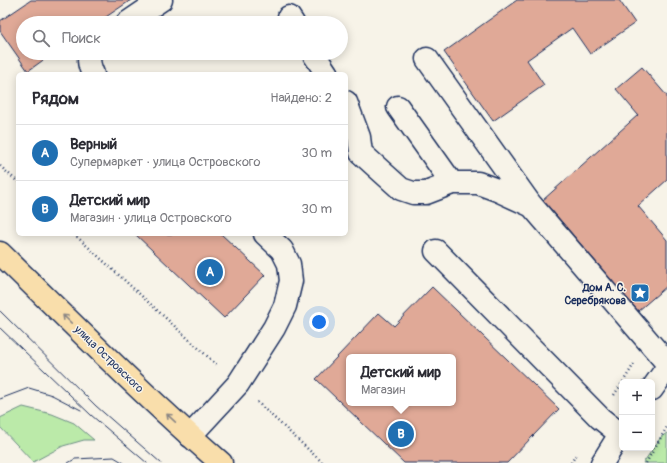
<!DOCTYPE html>
<html lang="ru">
<meta charset="utf-8">
<style>
body{margin:0;font-family:Pangolin,sans-serif;background:#f7f7f7;color:#2b2b33}
.controls{position:absolute;right:12px;bottom:12px;display:grid;overflow:hidden;border-radius:6px;box-shadow:0 2px 10px #0003}
.controls button{width:36px;height:36px;display:grid;place-items:center;padding:0;border:0;border-bottom:1px solid #e1e1e2;background:#fff;color:#2b2b33;font:20px sans-serif}
.you{position:absolute;left:319px;top:322px;width:14px;height:14px;margin:-10px;border:3px solid #fff;border-radius:50%;background:#1a73e8;box-shadow:0 0 0 6px #1a73e833}
.badge{display:grid;place-items:center;width:26px;height:26px;border-radius:50%;background:#1f6fb2;color:#fff;font-size:13px;font-weight:700}
.pin{position:absolute;translate:-50% -50%;border:2px solid #fff;box-shadow:0 1px 4px #0006}
.popup{position:absolute;left:346px;top:354px;width:110px;height:52px;box-sizing:border-box;display:grid;place-content:center;border-radius:6px;background:#fff;filter:drop-shadow(0 1px 3px #0005);font-size:13px;white-space:nowrap;color:#7c7c81}
.popup b{font-size:15px;color:#2b2b33}
.popup::after{content:'';position:absolute;left:50%;top:100%;margin-left:-8px;border:8px solid transparent;border-top-color:#fff}
.list{margin:0;padding:0;list-style:none}
h2{display:flex;justify-content:space-between;align-items:center;height:52px;margin:0;padding:0 16px;font-size:17px}
h2 small{font-size:13px;font-weight:400;color:#7c7c81}
.list li{display:grid;grid-template-columns:26px 1fr auto;gap:12px;align-items:center;box-sizing:border-box;height:56px;padding:0 16px;border-top:1px solid #e1e1e2}
.list b{display:block;font-size:15px;white-space:nowrap}
.list p{margin:0;font-size:13px;white-space:nowrap;color:#7c7c81}
.list em{font-size:13px;font-style:normal;color:#7c7c81}
.icon{flex:none;width:22px;height:22px;fill:none;stroke:currentColor;stroke-width:2;stroke-linecap:round;stroke-linejoin:round}
.map{position:relative;flex:none;width:667px;height:463px;overflow:hidden}
.search{position:absolute;background:#fff;box-shadow:0 2px 10px #0003;left:16px;top:16px;width:332px;height:44px;display:flex;align-items:center;gap:10px;box-sizing:border-box;padding:0 14px;border-radius:22px;color:#7c7c81;font-size:15px}
.panel{position:absolute;background:#fff;box-shadow:0 2px 10px #0003;left:16px;top:72px;width:332px;height:164px;border-radius:6px}
.map>svg:first-child{display:block}
.green{fill:#bbeaa9;stroke:#6b8c84}
.building{fill:#e0a997;stroke:#1b2f5e;fill-rule:evenodd}
.lines{fill:none;stroke-linecap:round;stroke-linejoin:round}
.minor-casing{stroke:#1b2f5e;stroke-width:25}
.major-casing{stroke:#1b2f5e;stroke-width:25}
.path{stroke:#1b2f5e;stroke-width:2.5;stroke-dasharray:1 3;stroke-linecap:butt}
.minor{stroke:#f7f3e8;stroke-width:22}
.major{stroke:#f9deab;stroke-width:22}
.tram{stroke:#1b2f5e;stroke-width:1}
.oneway{stroke:#8a8684}
.labels{text-anchor:middle;dominant-baseline:central;stroke-width:3;stroke-linejoin:round;paint-order:stroke}
.poi-label{font-size:11px;font-weight:bold;fill:#1b2f5e;stroke:#f7f3e8;text-anchor:end}
.street-label{font-size:11px;fill:#1b2f5e;stroke:#f7f3e8}
</style>
<div class="map">
<svg width="667" height="463" viewBox="0 0 667 463">
<rect width="100%" height="100%" fill="#f7f3e8"/>
<filter id="ink" filterUnits="userSpaceOnUse"><feTurbulence type="fractalNoise" baseFrequency=".025" numOctaves="2"/><feDisplacementMap in="SourceGraphic" scale="8" xChannelSelector="R" yChannelSelector="G"/><feConvolveMatrix kernelMatrix="1 2 1 2 8 2 1 2 1" color-interpolation-filters="sRGB"/></filter>
<g filter="url(#ink)">
<!-- green -->
<g class="green">
<path d="M 23,407 L 52,414 L 74,423 L 94,440 L 84,440 L 63,446 L 33,462 L 0,427 L 0,418 Z"/>
<path d="M 667,433 L 667,463 L 643,463 L 661,437 Z"/>
</g>
<!-- building -->
<g class="building">
<path d="M 31,0 L 131,0 L 97,23 L 23,23 L 23,53 L 53,53 L 28,71 L 0,31 L 0,21 Z"/>
<path d="M 517,0 L 619,0 L 635,23 L 590,54 L 572,28 L 527,60 L 544,85 L 493,121 L 444,52 Z"/>
<path d="M 642,67 L 667,96 L 667,180 L 638,206 L 667,240 L 667,286 L 638,311 L 543,200 L 638,115 L 616,89 Z"/>
<path d="M 135,234 L 221,234 L 265,275 L 224,318 Z"/>
<path d="M 432,287 L 559,409 L 507,463 L 404,463 L 316,379 L 379,313 L 394,326 ZM 349,357 L 453,357 L 453,403 L 349,403 Z"/>
</g>
<g class="lines">
<!-- minor casing -->
<g class="minor-casing">
<g id="minor">
<path d="M 289,17 L 293,23"/>
<path d="M 127,23 L 161,0"/>
<path d="M 91,53 C 87,60 90,67 93,74"/>
<path d="M 313,53 L 327,74"/>
<path d="M 427,59 L 531,205"/>
<path d="M 346,102 L 359,137 L 361,153 L 401,189 L 413,193 L 426,193 L 452,183"/>
<path d="M 398,107 L 452,183 L 478,183 L 497,190 L 532,206 L 667,363"/>
<path d="M 436,251 L 600,418 L 620,434"/>
<path d="M 652,389 L 667,368"/>
<path d="M 190,436 L 238,384 L 274,328 L 285,306 L 291,281 L 289,264 L 282,250 L 265,234"/>
<path d="M 602,463 L 622,431"/>
</g>
</g>
<!-- major casing -->
<g class="major-casing">
<path id="major" d="M 0,253 C 73,324 144,396 221,463"/>
</g>
<!-- path -->
<g class="path">
<path d="M 0,166 L 18,182"/>
<path d="M 74,234 L 218,366"/>
<path d="M 623,382 L 634,364"/>
<path d="M 614,395 L 622,383"/>
<path d="M 257,402 L 323,463"/>
<path d="M 571,463 L 576,455"/>
<path d="M 646,463 L 667,427"/>
</g>
<!-- minor -->
<use href="#minor" class="minor"/>
<!-- major -->
<use href="#major" class="major"/>
<!-- tram -->
<g class="tram">
<path d="M 0,311 L 96,406 L 161,463"/>
<path d="M 0,328 L 91,415 L 147,463"/>
<path d="M 0,399 L 29,388 L 52,395 L 81,410"/>
<path d="M 68,463 L 75,459 L 114,457 L 124,463"/>
</g>
</g>
<!-- one-way arrows -->
<defs><path id="oneway-shaft" d="M-6 0H5M1.5-3L5.5 0L1.5 3" fill="none" stroke-width="1.6" stroke-linecap="round" stroke-linejoin="round"/></defs>
<g class="oneway">
<use href="#oneway-shaft" transform="translate(67 319) rotate(-136)"/>
<use href="#oneway-shaft" transform="translate(171 418) rotate(-137)"/>
</g>
</g>
<!-- icons -->
<defs>
<g id="sight-square" transform="scale(1)"><rect x="-9" y="-9" width="18" height="18" rx="4" fill="#1f6fb2" stroke="#f7f3e8"/><path d="M0-6L1.8-2.2L6-1.7L2.9 1.2L3.7 5.4L0 3.3L-3.7 5.4L-2.9 1.2L-6-1.7L-1.8-2.2Z" fill="#fff"/></g>
</defs>
<g fill-rule="evenodd">
<use href="#sight-square" x="640" y="293"/>
</g>
<g class="labels">
<!-- poi labels -->
<g class="poi-label">
<text x="626" y="287">Дом А. С.<tspan x="626" dy="13">Серебрякова</tspan></text>
</g>
<!-- street labels -->
<g class="street-label">
<text transform="translate(109 359) rotate(44)">улица Островского</text>
</g>
</g>
</svg>
<div class="controls">
<button>+</button>
<button>−</button>
</div>
<div class="you"></div>
<div class="pin badge" style="left:210px;top:272px">A</div>
<div class="pin badge" style="left:401px;top:434px">B</div>
<div class="popup"><b>Детский мир</b>Магазин</div>
<div class="search"><svg class="icon" aria-label="search" viewBox="0 0 24 24"><circle cx="10" cy="10" r="6"/><path d="M15 15l6 6"/></svg>Поиск</div>
<section class="panel">
<h2>Рядом<small>Найдено: 2</small></h2>
<ul class="list">
<li><span class="badge">A</span><div><b>Верный</b><p>Супермаркет · улица Островского</p></div><em>30 m</em></li>
<li><span class="badge">B</span><div><b>Детский мир</b><p>Магазин · улица Островского</p></div><em>30 m</em></li>
</ul>
</section>
</div>
